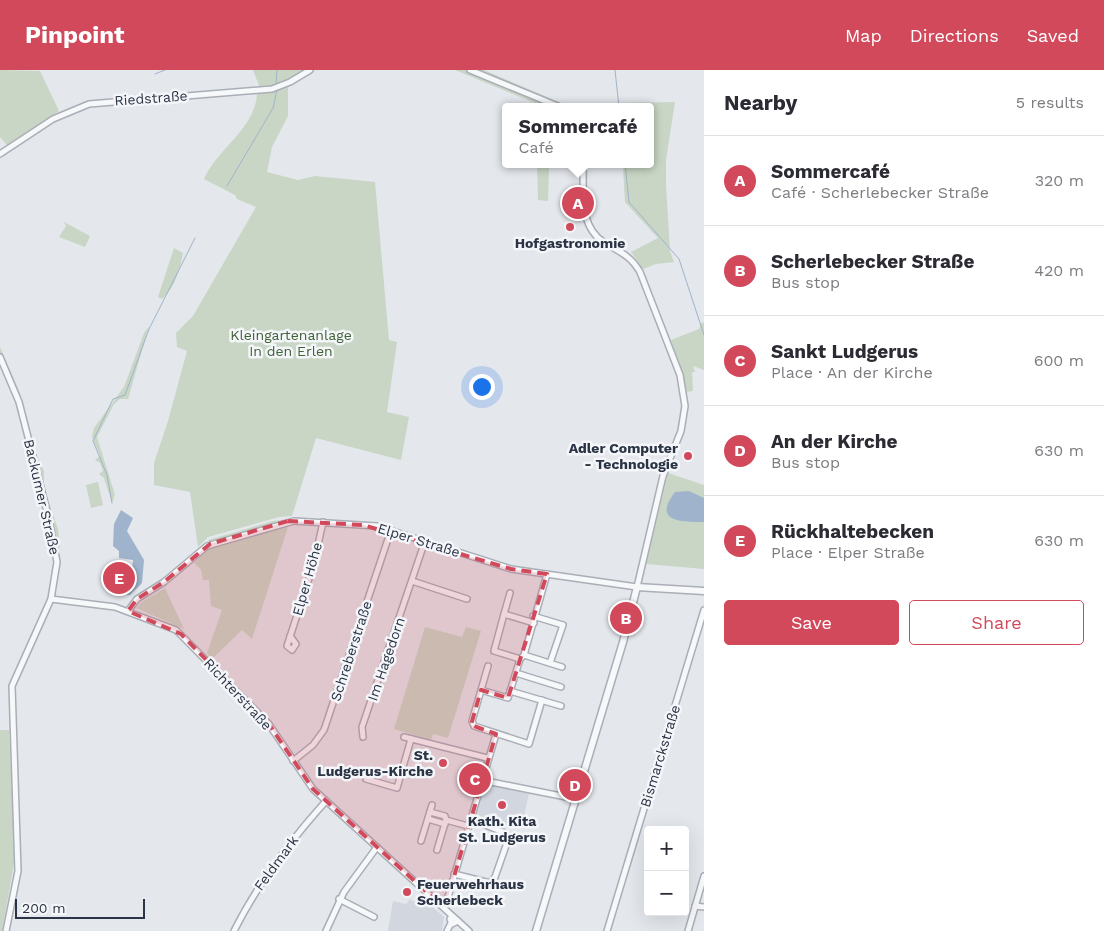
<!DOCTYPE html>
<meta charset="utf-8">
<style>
body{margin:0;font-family:"Work Sans",sans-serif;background:#f2f2f3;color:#2b2b33}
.controls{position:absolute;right:15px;bottom:15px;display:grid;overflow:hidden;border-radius:5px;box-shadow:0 5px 20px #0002}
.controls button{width:45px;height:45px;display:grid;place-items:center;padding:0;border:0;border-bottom:1px solid #e1e1e2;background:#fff;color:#2b2b33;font:25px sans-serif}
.scale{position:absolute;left:15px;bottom:12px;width:130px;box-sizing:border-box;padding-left:5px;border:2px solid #2b3445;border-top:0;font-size:14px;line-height:18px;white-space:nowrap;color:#2b3445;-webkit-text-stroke:4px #f4f6f9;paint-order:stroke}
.you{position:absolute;left:481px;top:316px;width:18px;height:18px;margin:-12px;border:4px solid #fff;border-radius:50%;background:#1a73e8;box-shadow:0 0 0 8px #1a73e833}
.badge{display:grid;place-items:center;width:32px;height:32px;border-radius:50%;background:#d1495b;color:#fff;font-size:16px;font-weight:700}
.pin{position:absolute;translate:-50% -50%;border:2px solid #fff;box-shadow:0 1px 5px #0006}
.popup{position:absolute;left:502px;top:33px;width:152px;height:65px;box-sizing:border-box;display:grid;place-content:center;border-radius:5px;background:#fff;filter:drop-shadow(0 1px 4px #0005);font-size:16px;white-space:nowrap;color:#7c7c81}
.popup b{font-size:19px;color:#2b2b33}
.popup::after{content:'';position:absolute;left:50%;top:100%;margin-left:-10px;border:10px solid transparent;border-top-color:#fff}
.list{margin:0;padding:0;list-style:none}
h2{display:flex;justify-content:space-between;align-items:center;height:65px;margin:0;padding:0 20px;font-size:21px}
h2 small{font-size:16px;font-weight:400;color:#7c7c81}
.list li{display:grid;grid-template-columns:32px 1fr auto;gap:15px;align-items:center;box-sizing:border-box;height:90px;padding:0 20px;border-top:1px solid #e1e1e2}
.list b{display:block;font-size:19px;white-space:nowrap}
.list p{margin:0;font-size:16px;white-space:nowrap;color:#7c7c81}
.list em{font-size:16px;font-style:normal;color:#7c7c81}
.actions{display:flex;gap:10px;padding:15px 20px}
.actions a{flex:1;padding:11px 0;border:1px solid #d1495b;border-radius:5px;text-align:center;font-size:18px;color:#d1495b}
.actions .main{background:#d1495b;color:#fff}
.map{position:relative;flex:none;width:704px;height:861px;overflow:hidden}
header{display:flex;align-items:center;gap:30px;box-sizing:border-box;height:70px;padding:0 25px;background:#d1495b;color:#fff}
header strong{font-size:24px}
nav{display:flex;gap:28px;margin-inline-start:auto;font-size:18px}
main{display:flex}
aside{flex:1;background:#fff}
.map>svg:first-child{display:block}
.built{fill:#d2d6de}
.green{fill:#c9d6c5}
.water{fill:#9fb4cc}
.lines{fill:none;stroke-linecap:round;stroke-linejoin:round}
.stream{stroke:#9fb4cc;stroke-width:1}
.minor-casing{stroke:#a9aeb7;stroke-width:8}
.tertiary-casing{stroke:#a9aeb7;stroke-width:9}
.minor{stroke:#f7f8fa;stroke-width:5}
.tertiary{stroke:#f7f8fa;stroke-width:6}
.marked{fill:#d1495b;fill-opacity:0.2;stroke:#d1495b;stroke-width:4;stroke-dasharray:10 6;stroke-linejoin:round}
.poi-dot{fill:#d1495b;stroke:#f4f6f9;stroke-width:2}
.labels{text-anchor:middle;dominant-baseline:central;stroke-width:5;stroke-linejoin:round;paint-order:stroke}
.street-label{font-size:14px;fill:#2b3445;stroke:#f4f6f9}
.poi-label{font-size:14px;font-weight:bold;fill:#2b3445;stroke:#f4f6f9}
.park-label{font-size:14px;fill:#3f6138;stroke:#f4f6f9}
</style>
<header>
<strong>Pinpoint</strong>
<nav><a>Map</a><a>Directions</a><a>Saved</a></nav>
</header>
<main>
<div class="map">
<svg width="704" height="861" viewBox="0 0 704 861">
<rect width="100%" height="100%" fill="#e4e7ec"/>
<!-- built -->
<g class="built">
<path d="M 488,715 L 529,723 L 523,750 L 520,749 L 519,753 L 509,751 L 507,755 L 475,747 L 482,722 L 486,722 Z"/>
<path d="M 421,827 L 444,847 L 442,861 L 388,861 L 393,831 L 406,834 L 410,829 L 416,833 Z"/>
</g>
<!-- green -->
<g class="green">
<path d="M 0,0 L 40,1 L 59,41 L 7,75 L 0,67 Z"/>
<path d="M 253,0 L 306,0 L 279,14 L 260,18 Z"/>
<path d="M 455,0 L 484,0 L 570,37 L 544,37 Z"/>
<path d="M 288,16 L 288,46 L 272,77 L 267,102 L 298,110 L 315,106 L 375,112 L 389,270 L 397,272 L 387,342 L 409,347 L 401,390 L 316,368 L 292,446 L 279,447 L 208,467 L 198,477 L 190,422 L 154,415 L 154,393 L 168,351 L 187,281 L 177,277 L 176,263 L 193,246 L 256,137 L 237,129 L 235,125 L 204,109 C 217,79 256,58 257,23 Z"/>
<path d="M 675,32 L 666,90 L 666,114 L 670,181 L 674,192 L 656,194 L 643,199 L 631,182 L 658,168 L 625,132 L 623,98 L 606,96 L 606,94 L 650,94 L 650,37 L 618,37 L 618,33 Z"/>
<path d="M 537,94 L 555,94 L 549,98 L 548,131 L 538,130 Z"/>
<path d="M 64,152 L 90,166 L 85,177 L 59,167 L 66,156 Z"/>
<path d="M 174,178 L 183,183 C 180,199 175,218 162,229 L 158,227 Z"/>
<path d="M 702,252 L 704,253 L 704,300 L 693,296 L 695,302 L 692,302 L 693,321 L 687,322 L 671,270 L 699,259 Z"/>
<path d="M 149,256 L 128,329 L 120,329 L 114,334 L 97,367 L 115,425 L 112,433 L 104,408 L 99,404 L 103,401 L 100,393 L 95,390 L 100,386 L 92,367 L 94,358 L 124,317 L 144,263 Z"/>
<path d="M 0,277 L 20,323 L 21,335 L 28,352 L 33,377 L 44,401 L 44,419 L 58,459 L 60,477 L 51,477 L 17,335 L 0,292 Z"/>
<path d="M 668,403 L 704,415 L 704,499 L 646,494 Z"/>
<path d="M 98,412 L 103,435 L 91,438 L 86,415 Z"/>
<path d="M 299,448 L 328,450 L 293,449 L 210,472 L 208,470 L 273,451 Z"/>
<path d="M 288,457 L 252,569 L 242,560 L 212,589 L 207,583 L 222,540 L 211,536 L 209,510 L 203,510 L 201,500 L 194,493 L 209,479 Z"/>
<path d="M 165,518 L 184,559 L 136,538 L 142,532 Z"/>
<path d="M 425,557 L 462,567 L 466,557 L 481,561 L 448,668 L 433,664 L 431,670 L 394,659 Z"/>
<path d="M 0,660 L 9,660 L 15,788 L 2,861 L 0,861 Z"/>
</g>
<!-- water -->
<g class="water">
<path d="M 689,421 L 704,428 L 704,452 C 681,452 652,452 675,422 Z"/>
<path d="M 121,440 L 133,448 L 127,461 L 144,490 L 142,513 L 130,525 L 114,524 L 115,511 L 131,513 L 133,490 L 119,488 L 119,481 L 113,476 L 114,454 Z"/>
</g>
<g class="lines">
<!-- stream -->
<g class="stream">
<path d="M 615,0 L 619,37"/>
<path d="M 155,4 L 165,0"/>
<path d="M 276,16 L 277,0"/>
<path d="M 625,94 L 629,132 L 679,189 L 704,265"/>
<path d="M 227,116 L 273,38 L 277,20"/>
<path d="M 112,433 L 107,405 L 93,371 L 113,329 L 125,325 L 149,259 L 195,168"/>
</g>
<!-- minor casing -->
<g class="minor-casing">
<g id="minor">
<path d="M 470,0 L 560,37"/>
<path d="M 0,84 L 53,49 L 89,34 L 272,19 L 290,12 L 310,0"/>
<path d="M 0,287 L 19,332 L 48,445 L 57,492 L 51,529 L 12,616 L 18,801 L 6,861"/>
<path d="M 412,511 L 467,529"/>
<path d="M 51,529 L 115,537 L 176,560 L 268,653 L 313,719 L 469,861"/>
<path d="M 128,541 L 137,529 L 164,512 L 207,476 L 294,451 L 377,456 L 511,499 L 637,517 L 663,406 L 681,361 L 685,336 L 680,305 L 640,202 C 631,186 620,182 605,173 C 578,157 584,121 583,94"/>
<path d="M 504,544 L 510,523"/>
<path d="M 533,546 L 563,555 L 550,593"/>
<path d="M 290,566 L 296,574 L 292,580 L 287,576 L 314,493 L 323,452"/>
<path d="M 524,585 L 562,597"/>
<path d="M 520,589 L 494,581 L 504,544 L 534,553"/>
<path d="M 488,596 L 472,651 L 474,656 L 529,674 L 542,630"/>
<path d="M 516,603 L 561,617"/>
<path d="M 481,620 L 508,628 L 520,589 L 524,585 L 547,504"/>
<path d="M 510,621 L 561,636"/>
<path d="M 363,667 L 362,657 L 425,471"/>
<path d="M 404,667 L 487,688"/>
<path d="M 293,691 L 313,675 L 324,660 L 391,460"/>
<path d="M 366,709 L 397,718 L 411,669"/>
<path d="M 481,710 L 576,729"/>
<path d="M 430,742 L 445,746 L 446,750 L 468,756"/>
<path d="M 428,749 L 445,754"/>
<path d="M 421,771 L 432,735"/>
<path d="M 437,780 L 446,750"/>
<path d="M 454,804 L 490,813 L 495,807 L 508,770 L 503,762 L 470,749"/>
<path d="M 339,829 L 374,847"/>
<path d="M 441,835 L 448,827 L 496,664"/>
<path d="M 695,836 L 704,837"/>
<path d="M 452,846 L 450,849 L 452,854 L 458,851"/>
<path d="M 234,861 C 258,813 290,771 326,731"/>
<path d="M 326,861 L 344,822 L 377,777"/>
<path d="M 447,861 L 451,853"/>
<path d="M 607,861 L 704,540"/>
<path d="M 688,861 L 704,806"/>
</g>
</g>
<!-- tertiary casing -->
<g class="tertiary-casing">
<path id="tertiary" d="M 536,861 L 623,572 L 637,517 L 704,521"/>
</g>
<!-- minor -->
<use href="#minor" class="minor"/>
<!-- tertiary -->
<use href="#tertiary" class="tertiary"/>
</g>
<!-- marked area -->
<path class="marked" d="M 288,451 L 363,455 L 511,499 L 547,504 L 508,628 L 481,620 L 471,655 L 496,664 L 448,827 L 441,835 L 313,719 L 268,653 L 181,564 L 128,541 L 137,529 L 164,512 L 210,474 Z"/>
<!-- markers -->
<g class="poi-dot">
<circle cx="570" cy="157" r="5"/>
<circle cx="688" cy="386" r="5"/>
<circle cx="443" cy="693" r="5"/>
<circle cx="502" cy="735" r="5"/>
<circle cx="407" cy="822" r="5"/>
</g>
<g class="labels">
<!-- street labels -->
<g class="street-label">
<text transform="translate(151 28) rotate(-4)">Riedstraße</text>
<text transform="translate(42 427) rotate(77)">Backumer Straße</text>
<text transform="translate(419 470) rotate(17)">Elper Straße</text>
<text transform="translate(307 509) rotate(-74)">Elper Höhe</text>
<text transform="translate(351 581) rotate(-72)">Schreberstraße</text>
<text transform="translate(386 589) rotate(-71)">Im Hagedorn</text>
<text transform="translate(238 624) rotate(47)">Richterstraße</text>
<text transform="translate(660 686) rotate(-73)">Bismarckstraße</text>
<text transform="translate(276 793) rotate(-54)">Feldmark</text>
</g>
<!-- poi labels -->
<g class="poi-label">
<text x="570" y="173">Hofgastronomie</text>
<text x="678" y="378" text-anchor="end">Adler Computer<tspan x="678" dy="16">- Technologie</tspan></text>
<text x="433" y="685" text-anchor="end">St.<tspan x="433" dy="16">Ludgerus-Kirche</tspan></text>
<text x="502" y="751">Kath. Kita<tspan x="502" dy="16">St. Ludgerus</tspan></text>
<text x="417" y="814" text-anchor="start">Feuerwehrhaus<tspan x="417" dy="16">Scherlebeck</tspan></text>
</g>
<!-- park labels -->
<g class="park-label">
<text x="291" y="265">Kleingartenanlage<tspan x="291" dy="16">In den Erlen</tspan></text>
</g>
</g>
</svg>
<div class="controls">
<button>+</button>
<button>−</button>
</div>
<div class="scale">200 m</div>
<div class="you"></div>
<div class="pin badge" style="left:578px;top:133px">A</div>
<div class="popup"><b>Sommercafé</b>Café</div>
<div class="pin badge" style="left:626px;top:548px">B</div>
<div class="pin badge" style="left:475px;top:709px">C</div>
<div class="pin badge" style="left:575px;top:715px">D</div>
<div class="pin badge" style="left:119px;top:508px">E</div>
</div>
<aside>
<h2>Nearby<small>5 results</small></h2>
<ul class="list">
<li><span class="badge">A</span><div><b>Sommercafé</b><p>Café · Scherlebecker Straße</p></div><em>320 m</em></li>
<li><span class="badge">B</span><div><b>Scherlebecker Straße</b><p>Bus stop</p></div><em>420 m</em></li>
<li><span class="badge">C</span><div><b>Sankt Ludgerus</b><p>Place · An der Kirche</p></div><em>600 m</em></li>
<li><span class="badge">D</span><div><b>An der Kirche</b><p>Bus stop</p></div><em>630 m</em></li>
<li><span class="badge">E</span><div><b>Rückhaltebecken</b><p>Place · Elper Straße</p></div><em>630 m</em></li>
</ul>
<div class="actions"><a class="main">Save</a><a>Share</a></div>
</aside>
</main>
